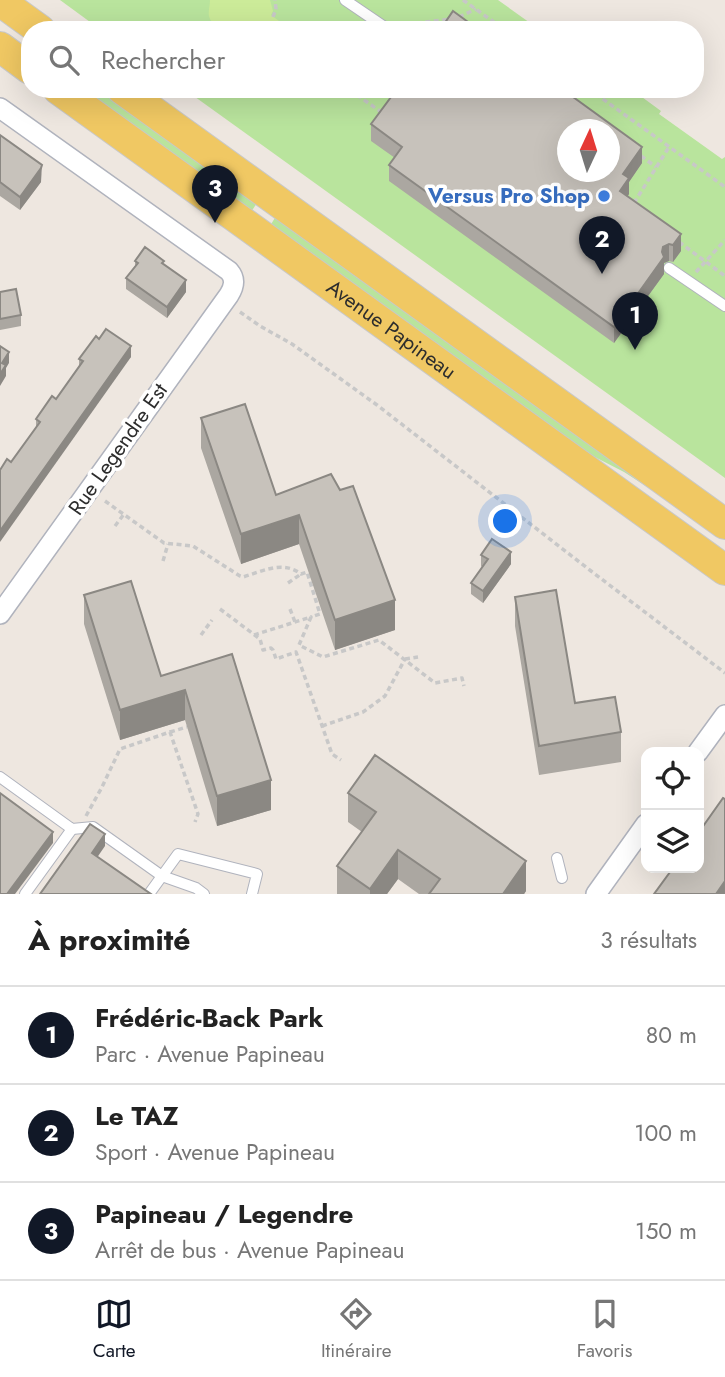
<!DOCTYPE html>
<html lang="fr">
<meta charset="utf-8">
<style>
body{margin:0;font-family:Jost,sans-serif;background:#f6f6f6;color:#222}
.controls{position:absolute;right:21px;bottom:21px;display:grid;overflow:hidden;border-radius:14px;box-shadow:0 7px 28px #0002}
.controls button{width:63px;height:63px;display:grid;place-items:center;padding:0;border:0;border-bottom:2px solid #e0e0e0;background:#fff;color:#222;font:35px sans-serif}
.compass{position:absolute;left:557px;top:119px;width:63px;height:63px;border-radius:50%;background:#fff;box-shadow:0 7px 28px #0002;rotate:4deg}
.you{position:absolute;left:506px;top:522px;width:24px;height:24px;margin:-18px;border:5px solid #fff;border-radius:50%;background:#1a73e8;box-shadow:0 0 0 10px #1a73e833}
.badge{display:grid;place-items:center;width:46px;height:46px;border-radius:50%;background:#111827;color:#fff;font-size:23px;font-weight:700}
.pin{position:absolute;translate:-50% -58px;filter:drop-shadow(0 2px 4px #0008)}
.pin::after{content:'';position:absolute;top:37px;width:24px;height:21px;background:inherit;clip-path:polygon(0 0,100% 0,50% 100%)}
.list{margin:0;padding:0;list-style:none}
h2{display:flex;justify-content:space-between;align-items:center;height:91px;margin:0;padding:0 28px;font-size:30px}
h2 small{font-size:23px;font-weight:400;color:#767676}
.list li{display:grid;grid-template-columns:46px 1fr auto;gap:21px;align-items:center;box-sizing:border-box;height:98px;padding:0 28px;border-top:2px solid #e0e0e0}
.list b{display:block;font-size:26px;white-space:nowrap}
.list p{margin:0;font-size:23px;white-space:nowrap;color:#767676}
.list em{font-size:23px;font-style:normal;color:#767676}
.icon{flex:none;width:38px;height:38px;fill:none;stroke:currentColor;stroke-width:2;stroke-linecap:round;stroke-linejoin:round}
.map{position:relative;flex:none;width:725px;height:894px;overflow:hidden}
.search{position:absolute;background:#fff;box-shadow:0 7px 28px #0002;left:21px;right:21px;top:21px;height:77px;display:flex;align-items:center;gap:18px;box-sizing:border-box;padding:0 24px;border-radius:28px;color:#767676;font-size:26px}
.sheet{height:385px;background:#fff}
nav{display:flex;justify-content:space-around;align-items:center;box-sizing:border-box;height:98px;border-top:2px solid #e0e0e0;background:#fff;font-size:19px;color:#767676}
nav a{display:grid;justify-items:center;gap:4px}
nav .on{color:#111827}
.map>svg:first-child{display:block}
.green{fill:#b9e49d;fill-rule:evenodd}
.pitch{fill:#cceb99}
.lines{fill:none;stroke-linecap:round;stroke-linejoin:round}
.lane-casing{stroke:#b0b3bd;stroke-width:12}
.street-casing{stroke:#b0b3bd;stroke-width:22}
.primary-casing{stroke:#c8c8c8;stroke-width:32}
.path{stroke:#c8c8c8;stroke-width:3.5;stroke-dasharray:5 3.5;stroke-linecap:butt}
.lane{stroke:#fff;stroke-width:10}
.street{stroke:#fff;stroke-width:19}
.primary{stroke:#f0c863;stroke-width:30}
.wall{fill:#aba7a1}
.shaded-wall{fill:#8b8883}
.building{fill:#c7c2bb;stroke:#8b8883;stroke-width:2;fill-rule:evenodd}
.shop-dot{fill:#3f7fe0;stroke:#fff;stroke-width:2.5}
.labels{text-anchor:middle;dominant-baseline:central;stroke-width:7;stroke-linejoin:round;paint-order:stroke}
.shop-label{font-size:21px;font-weight:bold;fill:#366cbe;stroke:#fff;text-anchor:end}
.street-label{font-size:21px;fill:#2d2d2d;stroke:#fff}
</style>
<div class="map">
<svg width="725" height="894" viewBox="0 0 725 894">
<rect width="100%" height="100%" fill="#eee7e0"/>
<!-- green -->
<g class="green">
<path d="M 60,0 L 498,0 L 540,30 L 101,30 Z"/>
<path d="M 80,89 L 100,89 L 257,203 L 251,212 Z"/>
<path d="M 184,89 L 631,89 L 661,111 L 659,114 L 722,159 L 725,157 L 725,478 ZM 568,130 L 610,130 L 610,172 L 568,172 Z"/>
<path d="M 276,216 L 653,488 L 652,490 L 624,472 L 589,454 L 270,226 Z"/>
</g>
<!-- pitch -->
<path class="pitch" d="M 210,0 L 270,0 L 273,11 L 271,15 L 279,21 L 276,28 L 277,30 C 262,30 213,36 209,16 C 208,12 210,5 210,0 Z"/>
<g class="lines">
<!-- lane casing -->
<g class="lane-casing">
<g id="lane">
<path d="M 345,0 L 389,30"/>
<path d="M 669,268 L 725,306"/>
<path d="M 0,777 L 72,829 L 93,827 L 162,876 L 196,888 L 204,894"/>
<path d="M 557,858 L 562,878"/>
<path d="M 25,894 L 72,829"/>
<path d="M 149,894 L 178,854 L 257,874 L 252,894"/>
</g>
</g>
<!-- street casing -->
<g class="street-casing">
<g id="street">
<path d="M 0,108 L 229,271 C 236,279 234,287 229,295 L 0,614"/>
<path d="M 698,752 L 725,715"/>
<path d="M 596,894 L 646,824"/>
</g>
</g>
<!-- primary casing -->
<g class="primary-casing">
<g id="primary">
<path d="M 0,1 L 40,30"/>
<path d="M 0,47 L 30,69"/>
<path id="s1" d="M 58,89 L 725,570"/>
<path d="M 122,89 L 725,524"/>
</g>
</g>
<!-- path -->
<g class="path">
<path d="M 463,0 L 505,30"/>
<path d="M 273,17 L 276,9 L 275,0"/>
<path d="M 459,17 L 476,9"/>
<path d="M 400,25 L 452,19"/>
<path d="M 589,89 L 725,187"/>
<path d="M 357,95 L 384,114"/>
<path d="M 641,156 L 656,167"/>
<path d="M 634,203 L 669,147"/>
<path d="M 679,242 L 725,276"/>
<path d="M 696,272 L 725,240"/>
<path d="M 240,312 L 260,326 L 292,344 L 377,405 L 591,571 L 725,673"/>
<path d="M 105,501 L 164,543 L 193,546 L 240,576 L 243,577 C 263,571 283,560 301,574 L 307,572 L 320,614 L 311,617"/>
<path d="M 115,526 L 124,514"/>
<path d="M 163,561 L 168,544"/>
<path d="M 288,583 L 301,574"/>
<path d="M 220,609 L 260,639 L 263,650 L 271,648 L 273,650 L 276,659 L 296,652 L 332,754 L 341,760"/>
<path d="M 290,609 L 295,622"/>
<path d="M 201,635 L 212,620"/>
<path d="M 254,635 L 311,617 L 299,645 L 323,657 L 379,640 L 435,683 L 462,678 L 464,686"/>
<path d="M 405,659 L 418,657"/>
<path d="M 322,726 L 363,712 L 385,696 L 405,659"/>
<path d="M 170,732 L 187,727"/>
<path d="M 86,816 L 102,787 L 120,749 L 170,732 L 198,814 L 195,822"/>
</g>
<!-- lane -->
<use href="#lane" class="lane"/>
<!-- street -->
<use href="#street" class="street"/>
<!-- primary -->
<use href="#primary" class="primary"/>
</g>
<!-- wall -->
<g class="wall">
<path d="M 371,124 L 642,163 L 629,182 L 629,194 L 628,196 L 681,251 L 673,262 L 669,261 L 664,263 L 664,274 L 614,343 L 389,181 L 389,165 L 395,158 L 371,141 Z"/>
<path d="M 0,135 L 41,182 L 20,210 L 0,196 Z"/>
<path d="M 135,261 L 186,292 L 167,318 L 126,289 L 126,278 L 135,266 Z"/>
<path d="M 0,292 L 21,315 L 21,326 L 0,330 Z"/>
<path d="M 131,357 L 11,462 L 36,427 L 36,419 L 56,399 L 79,366 L 79,359 Z"/>
<path d="M 201,418 L 276,495 L 331,474 L 395,630 L 335,650 L 299,544 L 241,564 L 201,448 Z"/>
<path d="M 481,555 L 511,564 L 483,603 L 471,594 L 471,583 L 482,567 L 481,566 Z"/>
<path d="M 84,595 L 161,676 L 232,654 L 271,810 L 217,826 L 185,720 L 120,740 L 84,624 Z"/>
<path d="M 515,597 L 575,703 L 621,732 L 621,762 L 539,775 L 515,626 Z"/>
<path d="M 348,793 L 526,891 L 524,894 L 419,894 L 398,879 L 387,894 L 337,894 L 337,866 L 362,832 L 348,822 Z"/>
</g>
<!-- shaded-wall -->
<g class="shaded-wall">
<path d="M 642,147 L 642,163 L 629,182 L 629,194 L 620,207 L 620,191 L 623,174 Z"/>
<path d="M 42,165 L 41,182 L 20,210 L 20,197 Z"/>
<path d="M 681,234 L 681,251 L 673,262 L 673,245 Z"/>
<path d="M 669,244 L 669,261 L 664,263 L 664,274 L 614,343 L 614,327 L 662,252 L 663,247 Z"/>
<path d="M 186,280 L 186,292 L 167,318 L 167,307 Z"/>
<path d="M 131,346 L 131,357 L 0,542 L 0,531 Z"/>
<path d="M 9,352 L 9,363 L 6,368 L 6,376 L 0,386 L 0,374 L 2,363 Z"/>
<path d="M 299,515 L 299,544 L 241,564 L 241,534 Z"/>
<path d="M 511,552 L 511,564 L 483,603 L 483,591 Z"/>
<path d="M 395,600 L 395,630 L 335,650 L 335,620 Z"/>
<path d="M 185,690 L 185,720 L 120,740 L 120,710 Z"/>
<path d="M 271,780 L 271,810 L 217,826 L 217,796 Z"/>
<path d="M 53,832 L 53,843 L 15,894 L 7,894 Z"/>
<path d="M 105,834 L 105,846 L 92,865 L 92,853 Z"/>
<path d="M 398,850 L 398,879 L 387,894 L 370,894 L 370,889 Z"/>
<path d="M 526,861 L 526,891 L 524,894 L 503,894 Z"/>
<path d="M 725,881 L 725,894 L 716,894 Z"/>
</g>
<!-- building -->
<g class="building">
<path d="M 453,11 L 479,30 L 440,30 Z"/>
<path d="M 397,89 L 562,89 L 642,147 L 623,174 L 629,178 L 620,191 L 681,234 L 673,245 L 669,244 L 663,247 L 662,252 L 664,257 L 614,327 L 389,165 L 402,147 L 371,124 ZM 568,130 L 610,130 L 610,172 L 568,172 Z"/>
<path d="M 0,135 L 42,165 L 41,168 L 20,197 L 0,182 Z"/>
<path d="M 145,247 L 164,261 L 162,263 L 186,280 L 167,307 L 126,278 L 138,263 L 135,261 Z"/>
<path d="M 16,289 L 21,315 L 0,319 L 0,292 Z"/>
<path d="M 106,329 L 131,346 L 0,531 L 0,470 L 7,459 L 11,462 L 40,422 L 36,419 L 52,396 L 56,399 L 83,361 L 79,359 L 96,336 L 99,339 Z"/>
<path d="M 0,346 L 9,352 L 2,363 L 6,365 L 0,374 Z"/>
<path d="M 245,404 L 276,495 L 331,474 L 340,490 L 353,486 L 395,600 L 335,620 L 299,515 L 241,534 L 201,418 Z"/>
<path d="M 492,539 L 511,552 L 483,591 L 471,583 L 488,559 L 481,555 Z"/>
<path d="M 131,581 L 161,676 L 232,654 L 271,780 L 217,796 L 185,690 L 120,710 L 84,595 Z"/>
<path d="M 556,590 L 575,703 L 615,697 L 621,732 L 539,746 L 515,597 Z"/>
<path d="M 375,755 L 526,861 L 503,894 L 429,894 L 440,879 L 398,850 L 370,889 L 337,866 L 376,812 L 348,793 Z"/>
<path d="M 0,793 L 53,832 L 7,894 L 0,894 Z"/>
<path d="M 723,798 L 725,799 L 725,881 L 716,894 L 654,894 L 673,868 L 699,868 L 699,832 Z"/>
<path d="M 90,824 L 105,834 L 92,853 L 151,894 L 40,894 Z"/>
</g>
<!-- markers -->
<circle class="shop-dot" cx="604" cy="196" r="7"/>
<g class="labels">
<!-- shop labels -->
<g class="shop-label">
<text x="590" y="196">Versus Pro Shop</text>
</g>
<!-- street labels -->
<g class="street-label">
<text stroke="none"><textPath href="#s1" startOffset="411">Avenue Papineau</textPath></text>
<text transform="translate(118 449) rotate(-55)">Rue Legendre Est</text>
</g>
</g>
</svg>
<div class="controls">
<button><svg class="icon" aria-label="locate" viewBox="0 0 24 24"><circle cx="12" cy="12" r="6"/><path d="M12 2v4M12 18v4M2 12h4M18 12h4"/></svg></button>
<button><svg class="icon" aria-label="layers" viewBox="0 0 24 24"><path d="M12 4l9 5-9 5-9-5zM3 14l9 5 9-5"/></svg></button>
</div>
<svg class="compass" viewBox="-18 -18 36 36"><path d="M0-13l5 13h-10z" fill="#e53935"/><path d="M0 13l5-13h-10z" fill="#767676"/></svg>
<div class="you"></div>
<div class="pin badge" style="left:635px;top:350px">1</div>
<div class="pin badge" style="left:602px;top:274px">2</div>
<div class="pin badge" style="left:215px;top:223px">3</div>
<div class="search"><svg class="icon" aria-label="search" viewBox="0 0 24 24"><circle cx="10" cy="10" r="6"/><path d="M15 15l6 6"/></svg>Rechercher</div>
</div>
<section class="sheet">
<h2>À proximité<small>3 résultats</small></h2>
<ul class="list">
<li><span class="badge">1</span><div><b>Frédéric-Back Park</b><p>Parc · Avenue Papineau</p></div><em>80 m</em></li>
<li><span class="badge">2</span><div><b>Le TAZ</b><p>Sport · Avenue Papineau</p></div><em>100 m</em></li>
<li><span class="badge">3</span><div><b>Papineau / Legendre</b><p>Arrêt de bus · Avenue Papineau</p></div><em>150 m</em></li>
</ul>
</section>
<nav>
<a class="on"><svg class="icon" aria-label="map" viewBox="0 0 24 24"><path d="M3 6l6-2 6 2 6-2v14l-6 2-6-2-6 2zM9 4v14M15 6v14"/></svg>Carte</a>
<a><svg class="icon" aria-label="directions" viewBox="0 0 24 24"><path d="M12 3l9 9-9 9-9-9zM9 14v-3h6M13 9l2 2-2 2"/></svg>Itinéraire</a>
<a><svg class="icon" aria-label="saved" viewBox="0 0 24 24"><path d="M7 4h10v16l-5-4-5 4z"/></svg>Favoris</a>
</nav>
